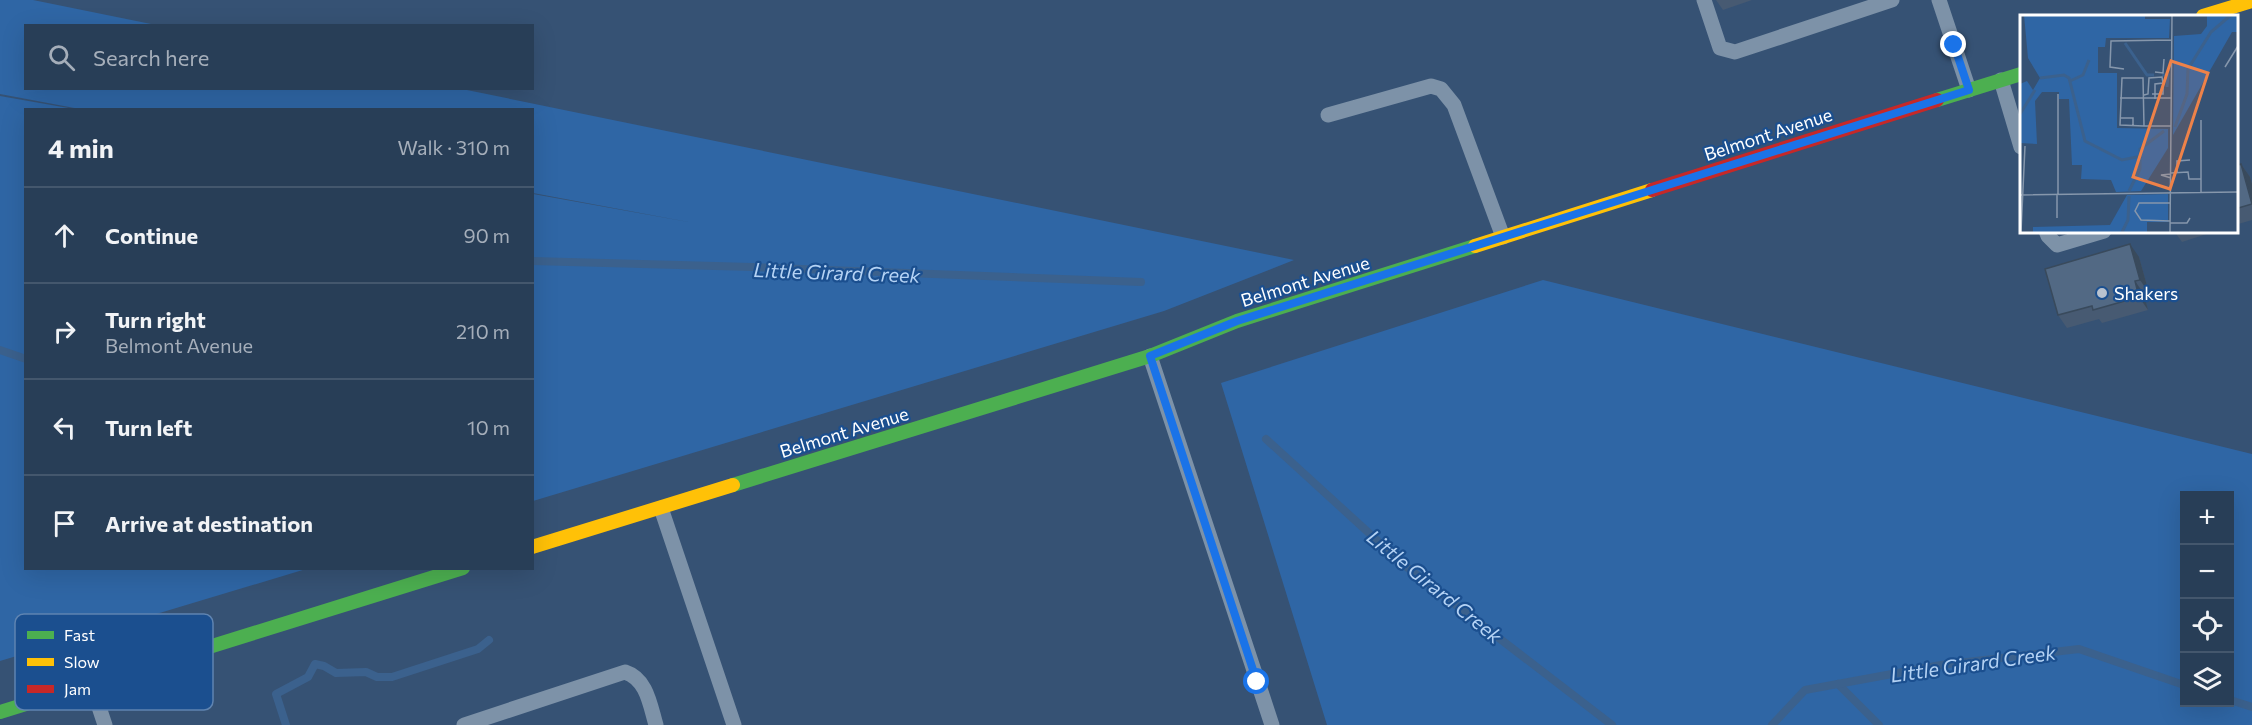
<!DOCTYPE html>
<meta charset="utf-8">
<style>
body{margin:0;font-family:Commissioner,sans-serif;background:#344961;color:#f1f3f6}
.controls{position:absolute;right:18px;bottom:18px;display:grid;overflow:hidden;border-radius:0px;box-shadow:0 6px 24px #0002}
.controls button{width:54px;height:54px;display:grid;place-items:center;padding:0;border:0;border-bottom:2px solid #44576d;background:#283e57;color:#f1f3f6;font:30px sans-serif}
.stop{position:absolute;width:18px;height:18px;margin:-14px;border:4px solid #1a73e8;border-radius:50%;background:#fff}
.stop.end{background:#1a73e8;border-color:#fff;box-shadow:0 2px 6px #0008}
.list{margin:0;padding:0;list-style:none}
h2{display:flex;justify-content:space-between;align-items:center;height:78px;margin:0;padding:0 24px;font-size:26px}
h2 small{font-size:20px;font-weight:400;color:#a5aeba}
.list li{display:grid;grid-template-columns:39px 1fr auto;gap:18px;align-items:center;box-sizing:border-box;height:96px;padding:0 24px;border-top:2px solid #44576d}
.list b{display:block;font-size:22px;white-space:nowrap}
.list p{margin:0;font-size:20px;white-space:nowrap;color:#a5aeba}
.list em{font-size:20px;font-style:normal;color:#a5aeba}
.icon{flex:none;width:33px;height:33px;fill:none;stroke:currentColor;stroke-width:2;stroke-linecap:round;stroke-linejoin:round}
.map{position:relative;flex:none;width:2252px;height:725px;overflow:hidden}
.search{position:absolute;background:#283e57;box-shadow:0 6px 24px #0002;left:24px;top:24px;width:510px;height:66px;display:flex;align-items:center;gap:15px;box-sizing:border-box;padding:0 21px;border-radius:0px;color:#a5aeba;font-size:22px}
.panel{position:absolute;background:#283e57;box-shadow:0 6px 24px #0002;left:24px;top:108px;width:510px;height:462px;border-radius:0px}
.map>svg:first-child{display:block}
.green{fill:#2f66a5;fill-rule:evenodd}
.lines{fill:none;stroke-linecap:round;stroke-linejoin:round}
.stream{stroke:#3b618d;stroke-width:8}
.lane{stroke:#7d92a8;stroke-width:15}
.fast{stroke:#4caf50;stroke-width:14}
.slow{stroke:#ffc107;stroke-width:14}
.jam{stroke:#c62828;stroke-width:14}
.wall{fill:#475a72}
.shaded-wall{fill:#394a5c}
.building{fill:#526984;stroke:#394a5c;stroke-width:1.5}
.route{stroke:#1a73e8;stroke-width:8}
.poi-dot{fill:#b9c2ce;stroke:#1b4f8f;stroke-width:2}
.labels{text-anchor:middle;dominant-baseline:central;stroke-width:4.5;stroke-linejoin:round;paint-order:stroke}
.street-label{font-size:18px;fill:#fff;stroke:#1b4f8f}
.poi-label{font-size:18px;fill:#fff;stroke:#1b4f8f;text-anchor:start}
.water-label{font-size:20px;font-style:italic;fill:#b5d3f5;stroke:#1b4f8f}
.inset-river{fill:none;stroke:#3b618d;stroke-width:3}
.inset-road{fill:none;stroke:#8697ac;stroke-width:1.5}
.view{fill:#ee8249;fill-opacity:0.15;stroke:#ee8249;stroke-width:3}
.inset-edge{fill:none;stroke:#fff;stroke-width:3}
.key{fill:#1b4f8f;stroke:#5f84b1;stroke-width:1.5}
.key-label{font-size:16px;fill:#fff}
</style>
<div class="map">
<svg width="2252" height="725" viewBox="0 0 2252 725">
<rect width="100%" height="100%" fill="#365274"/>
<!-- green -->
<g class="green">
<path d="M 0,0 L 33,0 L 156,25 L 26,26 L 26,88 L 462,89 L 1294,260 L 1164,311 L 533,501 L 533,194 L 694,223 L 533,193 L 532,110 L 85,110 L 0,94 Z"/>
<path d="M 0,96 L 74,109 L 26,110 L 26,568 L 306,569 L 0,661 Z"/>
<path d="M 1543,280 L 2252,454 L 2252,725 L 1327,725 L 1221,383 ZM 2184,496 L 2230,496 L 2230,702 L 2184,702 Z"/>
</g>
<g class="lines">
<!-- stream -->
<g class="stream">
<path d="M 532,261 L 752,267 L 1141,282"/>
<path d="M 0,350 L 26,359"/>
<path d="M 1266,439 L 1404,565 L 1612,725"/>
<path d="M 1838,684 L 1879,725"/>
<path d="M 2230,700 L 2252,707"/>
<path d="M 286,725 L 276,694 L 308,677 L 315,664 L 324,666 L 336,673 L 366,672 L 377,677 L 392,677 L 478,649 L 489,640"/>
<path d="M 1772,725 L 1805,690 L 1941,665 L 2079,649 L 2184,685"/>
</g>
<!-- lane -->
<g class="lane">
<path d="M 1704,0 L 1720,48 L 1735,52 L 1892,0"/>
<path d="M 1939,0 L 1969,90"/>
<path d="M 2001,80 L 2021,147"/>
<path d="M 1328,115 L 1431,86 L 1441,89 L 1454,105 L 1503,237"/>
<path d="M 2046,231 L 2048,236 L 2057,245 L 2104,231"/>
<path d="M 1150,356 L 1272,725"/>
<path d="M 661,508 L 734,725"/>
<path d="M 91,683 L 105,725"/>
<path d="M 464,725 L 625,672 C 647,679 650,705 656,725"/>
</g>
<!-- fast -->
<g class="fast">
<path d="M 1937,100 L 2021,74"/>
<path d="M 733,485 L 1150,356 L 1237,321 L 1475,246"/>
<path d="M 0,712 L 463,568"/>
</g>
<!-- slow -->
<g class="slow">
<path d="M 2203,16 L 2252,1"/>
<path d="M 1475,246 L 1652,190"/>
<path d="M 532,547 L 733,485"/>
</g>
<!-- jam -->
<path class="jam" d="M 1652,190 L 1937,100"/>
</g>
<!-- wall -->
<g class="wall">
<path d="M 1716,0 L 1752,0 L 1723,10 Z"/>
<path d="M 2241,164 L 2250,177 L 2252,184 L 2252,220 L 2235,225 L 2235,166 Z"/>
<path d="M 2174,231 L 2216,231 L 2182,242 Z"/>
<path d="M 2139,257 L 2149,293 L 2144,294 L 2148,310 L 2102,323 L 2099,319 L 2067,328 L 2058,315 Z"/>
</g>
<!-- shaded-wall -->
<g class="shaded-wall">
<path d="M 2241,164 L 2250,177 L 2252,184 L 2252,202 Z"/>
<path d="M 2130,244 L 2139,257 L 2149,293 L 2140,280 Z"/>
<path d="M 2135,281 L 2144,294 L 2148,310 L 2139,297 Z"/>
</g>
<!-- building -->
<g class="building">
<path d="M 2241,164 L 2252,204 L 2235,209 L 2235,166 Z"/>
<path d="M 2130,244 L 2140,280 L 2135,281 L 2139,297 L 2093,310 L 2092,306 L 2058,315 L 2045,269 Z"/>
</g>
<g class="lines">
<!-- route -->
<path class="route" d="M 1257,682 L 1150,356 L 1237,321 L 1969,90 L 1954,45"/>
</g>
<!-- markers -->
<circle class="poi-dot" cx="2102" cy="293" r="6"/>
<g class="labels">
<!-- street labels -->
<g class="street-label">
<text transform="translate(1768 134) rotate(-18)">Belmont Avenue</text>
<text transform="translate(1305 281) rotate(-17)">Belmont Avenue</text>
<text transform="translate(844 432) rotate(-17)">Belmont Avenue</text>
</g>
<!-- poi labels -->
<g class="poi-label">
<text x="2114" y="293">Shakers</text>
</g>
<!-- water labels -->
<g class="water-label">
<text transform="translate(837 272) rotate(2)">Little Girard Creek</text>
<text transform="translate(1435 586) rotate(39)">Little Girard Creek</text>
<text transform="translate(1973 663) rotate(-8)">Little Girard Creek</text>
</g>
</g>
<!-- overview -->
<g transform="translate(2020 15)">
<rect width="218" height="218" fill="#365274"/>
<path d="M 4,0 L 125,0 L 125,4 L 150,4 L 149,23 L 86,23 L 85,32 L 78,32 L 78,58 L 97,58 L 97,113 L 148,114 L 148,133 L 121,176 L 96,177 L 91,165 L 61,164 L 62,150 L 52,150 L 49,84 L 39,84 L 39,77 L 22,77 L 15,86 L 17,129 L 0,128 L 0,69 L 7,66 L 13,75 L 20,63 L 8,43 ZM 187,0 L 217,0 L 217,17 L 212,17 L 153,120 L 154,21 L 181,19 L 187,11 ZM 148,179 L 148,207 L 127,207 L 127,217 L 13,217 L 13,212 L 90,210 L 107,180 Z" fill="#2f66a5"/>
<path class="inset-river" d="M 105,28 L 127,60 L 134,60M 142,60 L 148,60 L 147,72M 20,63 L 44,60 L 49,63 L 65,126 L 102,145 L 122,141M 50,66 L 63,60 L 69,45M 0,99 L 15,75M 155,112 L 167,79 L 168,54 L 191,17 L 211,0M 109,176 L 120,154 L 120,134 L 144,116M 102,217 L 108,205 L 109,181"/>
<path class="inset-road" d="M 205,52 L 218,31M 104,54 L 90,52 L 91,26 L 152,25M 135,57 L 143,58 L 144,44M 132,79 L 143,79 L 143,68M 124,80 L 128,79 L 129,63 L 142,62 L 143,68 L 135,69 L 135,84M 100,83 L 151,83M 100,103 L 113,103 L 113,111M 181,105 L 181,177M 124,111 L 123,63 L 102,63 L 100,110 L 124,111 L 151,111M 218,119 L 218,157M 151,158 L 168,157 L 169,164 L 181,164M 157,158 L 157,146 L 170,145M 151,163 L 141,160 L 151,159M 38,179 L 38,79M 0,180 L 218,177M 37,203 L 37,179M 150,206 L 121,205 L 115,196 L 119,188 L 150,188M 150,208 L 167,208 L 170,203M 1,217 L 5,131M 150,217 L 152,0"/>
<path class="view" d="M 151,46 L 188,58 L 150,174 L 113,162 Z"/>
<rect width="218" height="218" class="inset-edge"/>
</g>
<!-- legend -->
<rect x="15" y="614" width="198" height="96" rx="9" class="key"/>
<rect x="27" y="631" width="27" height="8" fill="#4caf50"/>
<rect x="27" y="658" width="27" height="8" fill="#ffc107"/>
<rect x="27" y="685" width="27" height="8" fill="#c62828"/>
<g class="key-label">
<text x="64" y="641">Fast</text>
<text x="64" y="668">Slow</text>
<text x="64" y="695">Jam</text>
</g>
</svg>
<div class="controls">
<button>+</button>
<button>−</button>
<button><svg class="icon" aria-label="locate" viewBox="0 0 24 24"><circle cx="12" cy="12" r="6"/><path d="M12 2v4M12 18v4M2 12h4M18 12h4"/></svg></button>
<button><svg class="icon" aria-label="layers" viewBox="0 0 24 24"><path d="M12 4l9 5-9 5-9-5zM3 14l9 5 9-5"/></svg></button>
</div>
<div class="stop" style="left:1257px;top:682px"></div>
<div class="stop end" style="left:1954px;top:45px"></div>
<div class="search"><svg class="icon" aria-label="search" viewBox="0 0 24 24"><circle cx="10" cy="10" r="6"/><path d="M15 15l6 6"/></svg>Search here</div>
<section class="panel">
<h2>4 min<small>Walk · 310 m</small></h2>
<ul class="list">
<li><svg class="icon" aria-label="ahead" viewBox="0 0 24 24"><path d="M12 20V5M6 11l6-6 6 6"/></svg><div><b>Continue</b></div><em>90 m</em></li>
<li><svg class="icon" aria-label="right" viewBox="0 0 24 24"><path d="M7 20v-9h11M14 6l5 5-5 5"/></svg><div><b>Turn right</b><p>Belmont Avenue</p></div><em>210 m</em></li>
<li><svg class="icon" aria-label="left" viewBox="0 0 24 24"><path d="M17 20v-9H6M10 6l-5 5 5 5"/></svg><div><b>Turn left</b></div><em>10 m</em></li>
<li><svg class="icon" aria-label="arrive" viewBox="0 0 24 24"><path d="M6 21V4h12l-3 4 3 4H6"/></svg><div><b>Arrive at destination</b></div></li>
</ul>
</section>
</div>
